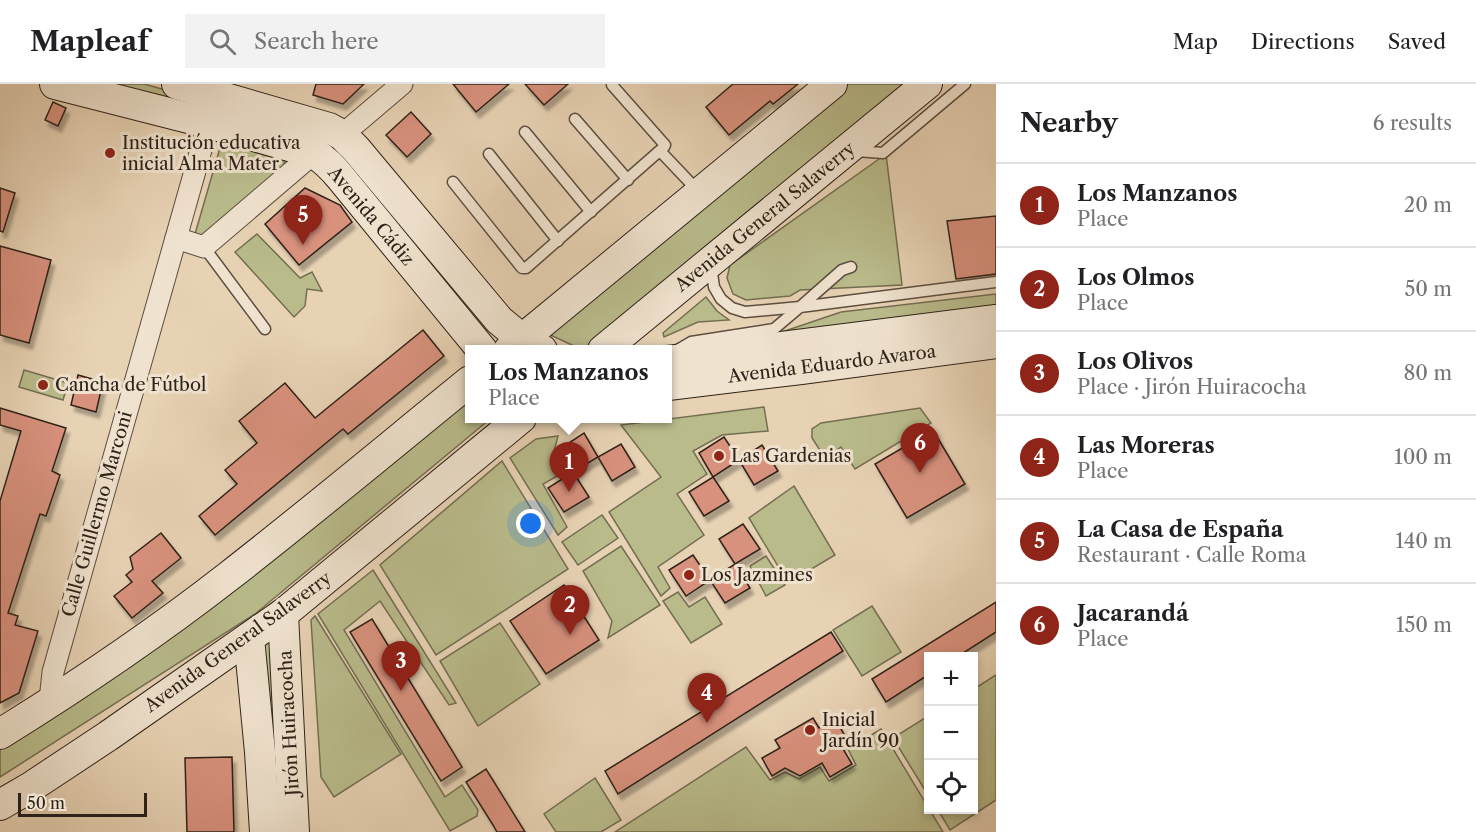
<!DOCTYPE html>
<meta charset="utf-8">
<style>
body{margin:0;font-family:"Libre Caslon Text",serif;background:#f2f2f2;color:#202124}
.controls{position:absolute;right:18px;bottom:18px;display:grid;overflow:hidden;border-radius:0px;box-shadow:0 3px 9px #0003}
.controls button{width:54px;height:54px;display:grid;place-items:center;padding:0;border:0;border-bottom:2px solid #e0e0e0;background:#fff;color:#202124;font:30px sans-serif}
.scale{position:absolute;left:18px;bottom:15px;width:129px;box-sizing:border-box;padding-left:6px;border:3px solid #2f2219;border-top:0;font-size:16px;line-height:21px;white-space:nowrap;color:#2f2219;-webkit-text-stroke:4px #efe2ce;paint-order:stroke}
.you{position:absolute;left:531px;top:440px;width:21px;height:21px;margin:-15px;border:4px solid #fff;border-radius:50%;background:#1a73e8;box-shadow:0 0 0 9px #1a73e833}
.badge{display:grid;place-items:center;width:39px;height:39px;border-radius:50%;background:#8f2418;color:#fff;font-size:20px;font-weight:700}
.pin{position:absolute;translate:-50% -50px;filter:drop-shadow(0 2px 3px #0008)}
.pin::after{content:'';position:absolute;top:32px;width:21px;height:18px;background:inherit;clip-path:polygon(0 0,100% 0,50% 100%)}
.popup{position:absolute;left:465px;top:261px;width:207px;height:78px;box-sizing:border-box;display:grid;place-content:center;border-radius:0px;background:#fff;filter:drop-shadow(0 2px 4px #0005);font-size:20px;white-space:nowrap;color:#757577}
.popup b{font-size:22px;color:#202124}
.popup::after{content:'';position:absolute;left:50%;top:100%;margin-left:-12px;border:12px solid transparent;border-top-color:#fff}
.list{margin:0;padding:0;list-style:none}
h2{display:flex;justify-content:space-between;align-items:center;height:78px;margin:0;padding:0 24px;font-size:26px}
h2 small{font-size:20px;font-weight:400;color:#757577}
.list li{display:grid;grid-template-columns:39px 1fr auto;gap:18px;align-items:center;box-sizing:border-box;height:84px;padding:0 24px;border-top:2px solid #e0e0e0}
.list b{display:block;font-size:22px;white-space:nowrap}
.list p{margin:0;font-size:20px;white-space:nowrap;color:#757577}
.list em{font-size:20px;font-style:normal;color:#757577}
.icon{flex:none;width:33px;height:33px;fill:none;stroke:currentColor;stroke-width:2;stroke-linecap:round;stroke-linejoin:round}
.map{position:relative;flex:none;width:996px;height:748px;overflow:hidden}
header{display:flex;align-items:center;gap:36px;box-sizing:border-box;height:84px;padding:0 30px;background:#fff;border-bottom:2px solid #e0e0e0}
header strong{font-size:28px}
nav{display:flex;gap:33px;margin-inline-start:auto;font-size:21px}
.search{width:420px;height:54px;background:#f2f2f2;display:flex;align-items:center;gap:15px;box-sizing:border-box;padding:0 21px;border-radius:0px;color:#757577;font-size:22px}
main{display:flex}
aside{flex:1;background:#fff}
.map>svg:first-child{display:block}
.green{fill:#b9bb8b;stroke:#746e52;stroke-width:1.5}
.building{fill:#d8917d;stroke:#2f2219;stroke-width:1.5;filter:url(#shadow)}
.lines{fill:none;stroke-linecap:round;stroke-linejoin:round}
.lane-casing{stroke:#5d4e40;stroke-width:13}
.street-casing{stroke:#5d4e40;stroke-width:23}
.secondary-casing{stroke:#2f2219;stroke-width:32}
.lane{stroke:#efe2ce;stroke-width:10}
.street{stroke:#efe2ce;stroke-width:21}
.secondary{stroke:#efe2ce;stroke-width:30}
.poi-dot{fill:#8f2418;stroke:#efe2ce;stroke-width:2}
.labels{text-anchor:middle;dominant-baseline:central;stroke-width:6;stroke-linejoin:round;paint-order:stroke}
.poi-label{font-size:18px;fill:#2f2219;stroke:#efe2ce;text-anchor:start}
.street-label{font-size:18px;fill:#2f2219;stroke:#efe2ce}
</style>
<header>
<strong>Mapleaf</strong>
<div class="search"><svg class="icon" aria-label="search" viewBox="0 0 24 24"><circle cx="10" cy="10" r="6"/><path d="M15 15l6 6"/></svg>Search here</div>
<nav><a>Map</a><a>Directions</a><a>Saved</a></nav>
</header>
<main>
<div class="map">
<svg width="996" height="748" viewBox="0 0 996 748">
<defs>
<filter id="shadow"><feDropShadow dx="3.5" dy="6" stdDeviation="1.5" flood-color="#0004"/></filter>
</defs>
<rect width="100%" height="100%" fill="#e7d2b4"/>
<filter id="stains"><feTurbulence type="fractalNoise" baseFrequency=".00333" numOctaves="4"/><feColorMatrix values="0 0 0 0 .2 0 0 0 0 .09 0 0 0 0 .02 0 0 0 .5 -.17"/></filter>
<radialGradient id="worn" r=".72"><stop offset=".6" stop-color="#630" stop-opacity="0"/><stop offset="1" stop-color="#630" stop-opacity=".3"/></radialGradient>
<!-- green -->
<g class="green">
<path d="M 96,0 L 144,0 L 205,17 L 202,30 Z"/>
<path d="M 840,0 L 903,0 L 591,263 L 574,262 L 546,249 Z"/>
<path d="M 222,57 L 285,76 L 282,87 L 204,153 L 195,150 Z"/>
<path d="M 886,70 L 902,201 L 800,206 L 790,212 L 746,216 L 733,210 L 727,194 L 730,181 Z"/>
<path d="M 257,150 L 300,194 L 312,188 L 322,207 L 307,205 L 305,222 L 294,233 L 235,168 Z"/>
<path d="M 996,210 L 996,225 L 776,250 L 841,228 Z"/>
<path d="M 706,213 L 717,227 L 729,236 L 698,238 L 664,253 L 663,249 Z"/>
<path d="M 24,286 L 68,299 L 63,316 L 19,303 Z"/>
<path d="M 470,313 L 470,334 L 490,335 L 255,530 L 0,693 L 0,658 Z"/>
<path d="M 764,323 L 768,347 L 722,351 L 693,367 L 707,390 L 677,410 L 704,451 L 658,483 L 670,504 L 661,512 L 609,428 L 661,393 L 621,341 Z"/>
<path d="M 920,324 L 931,339 L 855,385 L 841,363 L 825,374 L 812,354 L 812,345 L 821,339 Z"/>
<path d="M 558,352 L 554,367 L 559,391 L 543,400 L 567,443 L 558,451 L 510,374 L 536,355 Z"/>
<path d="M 502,377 L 568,485 L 436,571 L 380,481 Z"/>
<path d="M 794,402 L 835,471 L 788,499 L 749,434 Z"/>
<path d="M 602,431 L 618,454 L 578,481 L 562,458 Z"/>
<path d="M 621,462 L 660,521 L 608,554 L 612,537 L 583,487 Z"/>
<path d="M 766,472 L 785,501 L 766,512 L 750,482 Z"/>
<path d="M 373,486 L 456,619 L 449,621 L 380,517 L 344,546 L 445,713 L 462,701 L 478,726 L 477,732 L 450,747 L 318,530 Z"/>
<path d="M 678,508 L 689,523 L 705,513 L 722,540 L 691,559 L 663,517 Z"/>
<path d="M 872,522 L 901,568 L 862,592 L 833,546 Z"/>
<path d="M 315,532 L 401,670 L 334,713 L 321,693 L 311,536 Z"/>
<path d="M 500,539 L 540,600 L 478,642 L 440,577 Z"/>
<path d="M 274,553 L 278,652 L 264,652 L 260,564 Z"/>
<path d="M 996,591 L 996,716 L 950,746 L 938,726 L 974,726 L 974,605 Z"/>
<path d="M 928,632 L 928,711 L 893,654 Z"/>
<path d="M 881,645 L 943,748 L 615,748 L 746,663 L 770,696 L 785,688 L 799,695 L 820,683 L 829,697 L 856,681 L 848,665 Z"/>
<path d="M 595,694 L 621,736 L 601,748 L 556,748 L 544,730 Z"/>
</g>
<!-- building -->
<g class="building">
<path d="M 316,0 L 364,0 L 343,20 L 313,11 Z"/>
<path d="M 453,0 L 509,0 L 476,28 Z"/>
<path d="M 525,0 L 568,0 L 544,21 Z"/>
<path d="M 733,0 L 798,0 L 773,20 L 770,17 L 729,51 L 706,23 Z"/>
<path d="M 53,18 L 66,24 L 58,42 L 45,36 Z"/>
<path d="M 411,28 L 431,50 L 407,73 L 386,51 Z"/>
<path d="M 0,104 L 15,109 L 3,148 L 0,147 Z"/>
<path d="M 305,104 L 340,121 L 352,138 L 299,181 L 265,140 Z"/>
<path d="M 996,132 L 996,190 L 956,195 L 947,137 Z"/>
<path d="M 0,162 L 51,176 L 29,259 L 0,251 Z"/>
<path d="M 423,246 L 444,272 L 348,350 L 343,345 L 215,451 L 199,432 L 237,400 L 225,386 L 257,359 L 239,337 L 285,299 L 315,334 Z"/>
<path d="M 78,291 L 103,298 L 96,328 L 71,321 Z"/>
<path d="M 0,324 L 66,344 L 52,387 L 60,391 L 46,432 L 40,430 L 8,529 L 18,532 L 15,541 L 38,547 L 19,609 L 0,619 L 0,417 L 21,347 L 0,341 Z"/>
<path d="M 933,346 L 965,400 L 907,434 L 875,380 Z"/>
<path d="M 584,349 L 598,373 L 573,388 L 558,366 Z"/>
<path d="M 724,353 L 739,376 L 713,393 L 699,369 Z"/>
<path d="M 621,360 L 635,383 L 612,397 L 598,373 Z"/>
<path d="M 762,361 L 778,387 L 754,401 L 739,376 Z"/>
<path d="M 573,388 L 589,413 L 564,428 L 548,404 Z"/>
<path d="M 713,393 L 729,417 L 704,432 L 689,408 Z"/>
<path d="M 743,440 L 760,465 L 735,480 L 719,455 Z"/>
<path d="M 161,449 L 181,474 L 152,497 L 163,509 L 132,534 L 114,512 L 132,498 L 126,491 L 133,485 L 130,473 Z"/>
<path d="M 693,471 L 710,496 L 686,512 L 669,486 Z"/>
<path d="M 735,480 L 750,504 L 725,519 L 710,496 Z"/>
<path d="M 564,501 L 599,556 L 546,590 L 510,537 Z"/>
<path d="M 996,518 L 996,548 L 957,573 L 928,573 L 928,591 L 886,618 L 872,595 Z"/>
<path d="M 372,535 L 462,683 L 441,697 L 350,548 Z"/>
<path d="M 831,548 L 843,567 L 618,710 L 605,687 Z"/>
<path d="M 813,634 L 819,644 L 835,635 L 847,655 L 840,660 L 852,680 L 830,693 L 822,679 L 800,692 L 785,684 L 772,692 L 762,674 L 780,664 L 775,656 Z"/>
<path d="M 232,673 L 234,748 L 187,748 L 185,674 Z"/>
<path d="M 486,685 L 525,748 L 497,748 L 493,741 L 466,698 Z"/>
</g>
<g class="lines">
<!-- lane casing -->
<g class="lane-casing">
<g id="lane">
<path d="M 575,35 L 628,96"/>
<path d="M 525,48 L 591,128"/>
<path d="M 856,67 L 883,69 L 965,0"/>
<path d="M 661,68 L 698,107"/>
<path d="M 489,70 L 558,157"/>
<path d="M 453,98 L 522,184 L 526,184 L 664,63 L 665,61 L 612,1"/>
<path d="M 204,163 L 265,245"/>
<path d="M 714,181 L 712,189 L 714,203 L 721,215 L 732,224 L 745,228 L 800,223 L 842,186 L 851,183"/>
<path d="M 679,265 L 691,258 L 774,245 L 800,223 L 996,198"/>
</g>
</g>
<!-- street casing -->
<g class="street-casing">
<g id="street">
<path d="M 342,51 L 402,0"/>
<path d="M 176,154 L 204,163 L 314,69"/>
<path d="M 53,618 L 51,607 L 53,588 L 212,27"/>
</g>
</g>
<!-- secondary casing -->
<g class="secondary-casing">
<g id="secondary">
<path d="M 55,0 L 208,39 L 314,69 C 325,76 333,84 341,94 L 482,266"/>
<path d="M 177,0 L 329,44 L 342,51 L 356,65 L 499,236 L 522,255 L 542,266"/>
<path d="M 509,266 L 832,0"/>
<path d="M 603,266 L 927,0"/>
<path d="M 668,277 L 996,236"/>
<path d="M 668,301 L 801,285 L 996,259"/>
<path d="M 283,530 L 294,748"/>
<path d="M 249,554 L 260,668 L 265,748"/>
<path d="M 0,650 C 79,601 156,549 229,492 C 310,429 390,362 470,297"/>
<path d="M 0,721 L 31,703 L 108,652 L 283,530 L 521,334"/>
</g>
</g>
<!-- lane -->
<use href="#lane" class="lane"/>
<!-- street -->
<use href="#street" class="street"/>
<!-- secondary -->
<use href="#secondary" class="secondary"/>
</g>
<!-- markers -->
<g class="poi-dot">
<circle cx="110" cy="69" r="6"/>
<circle cx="43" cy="301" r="6"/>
<circle cx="719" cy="372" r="6"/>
<circle cx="689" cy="491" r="6"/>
<circle cx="810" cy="646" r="6"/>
</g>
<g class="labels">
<!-- poi labels -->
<g class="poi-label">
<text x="122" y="59">Institución educativa<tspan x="122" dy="21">inicial Alma Mater</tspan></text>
<text x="55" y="301">Cancha de Fútbol</text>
<text x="731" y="372">Las Gardenias</text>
<text x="701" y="491">Los Jazmines</text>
<text x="822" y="636">Inicial<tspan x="822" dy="21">Jardín 90</tspan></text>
</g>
<!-- street labels -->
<g class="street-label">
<text transform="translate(371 132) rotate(50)">Avenida Cádiz</text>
<text transform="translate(765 133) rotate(-39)">Avenida General Salaverry</text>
<text transform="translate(832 280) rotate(-7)">Avenida Eduardo Avaroa</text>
<text transform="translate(97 430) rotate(-74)">Calle Guillermo Marconi</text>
<text transform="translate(238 558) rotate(-36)">Avenida General Salaverry</text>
<text transform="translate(289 639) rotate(-93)">Jirón Huiracocha</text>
</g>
</g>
<rect width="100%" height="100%" filter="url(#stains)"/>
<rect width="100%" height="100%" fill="url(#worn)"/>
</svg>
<div class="controls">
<button>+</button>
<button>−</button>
<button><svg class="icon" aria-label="locate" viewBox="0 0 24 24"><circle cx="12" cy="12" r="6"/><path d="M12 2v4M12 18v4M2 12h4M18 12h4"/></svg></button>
</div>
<div class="scale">50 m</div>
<div class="you"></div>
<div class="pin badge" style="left:569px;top:408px">1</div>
<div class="popup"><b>Los Manzanos</b>Place</div>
<div class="pin badge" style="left:570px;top:551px">2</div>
<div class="pin badge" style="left:401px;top:607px">3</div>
<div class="pin badge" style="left:707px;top:639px">4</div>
<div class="pin badge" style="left:303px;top:161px">5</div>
<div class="pin badge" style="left:920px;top:389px">6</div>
</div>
<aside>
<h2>Nearby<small>6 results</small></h2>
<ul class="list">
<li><span class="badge">1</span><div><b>Los Manzanos</b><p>Place</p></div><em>20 m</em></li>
<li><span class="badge">2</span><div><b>Los Olmos</b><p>Place</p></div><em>50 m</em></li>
<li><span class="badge">3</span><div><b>Los Olivos</b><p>Place · Jirón Huiracocha</p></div><em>80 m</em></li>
<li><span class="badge">4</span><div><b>Las Moreras</b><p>Place</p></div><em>100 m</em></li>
<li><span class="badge">5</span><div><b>La Casa de España</b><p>Restaurant · Calle Roma</p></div><em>140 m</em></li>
<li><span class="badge">6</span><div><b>Jacarandá</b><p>Place</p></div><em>150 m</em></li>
</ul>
</aside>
</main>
